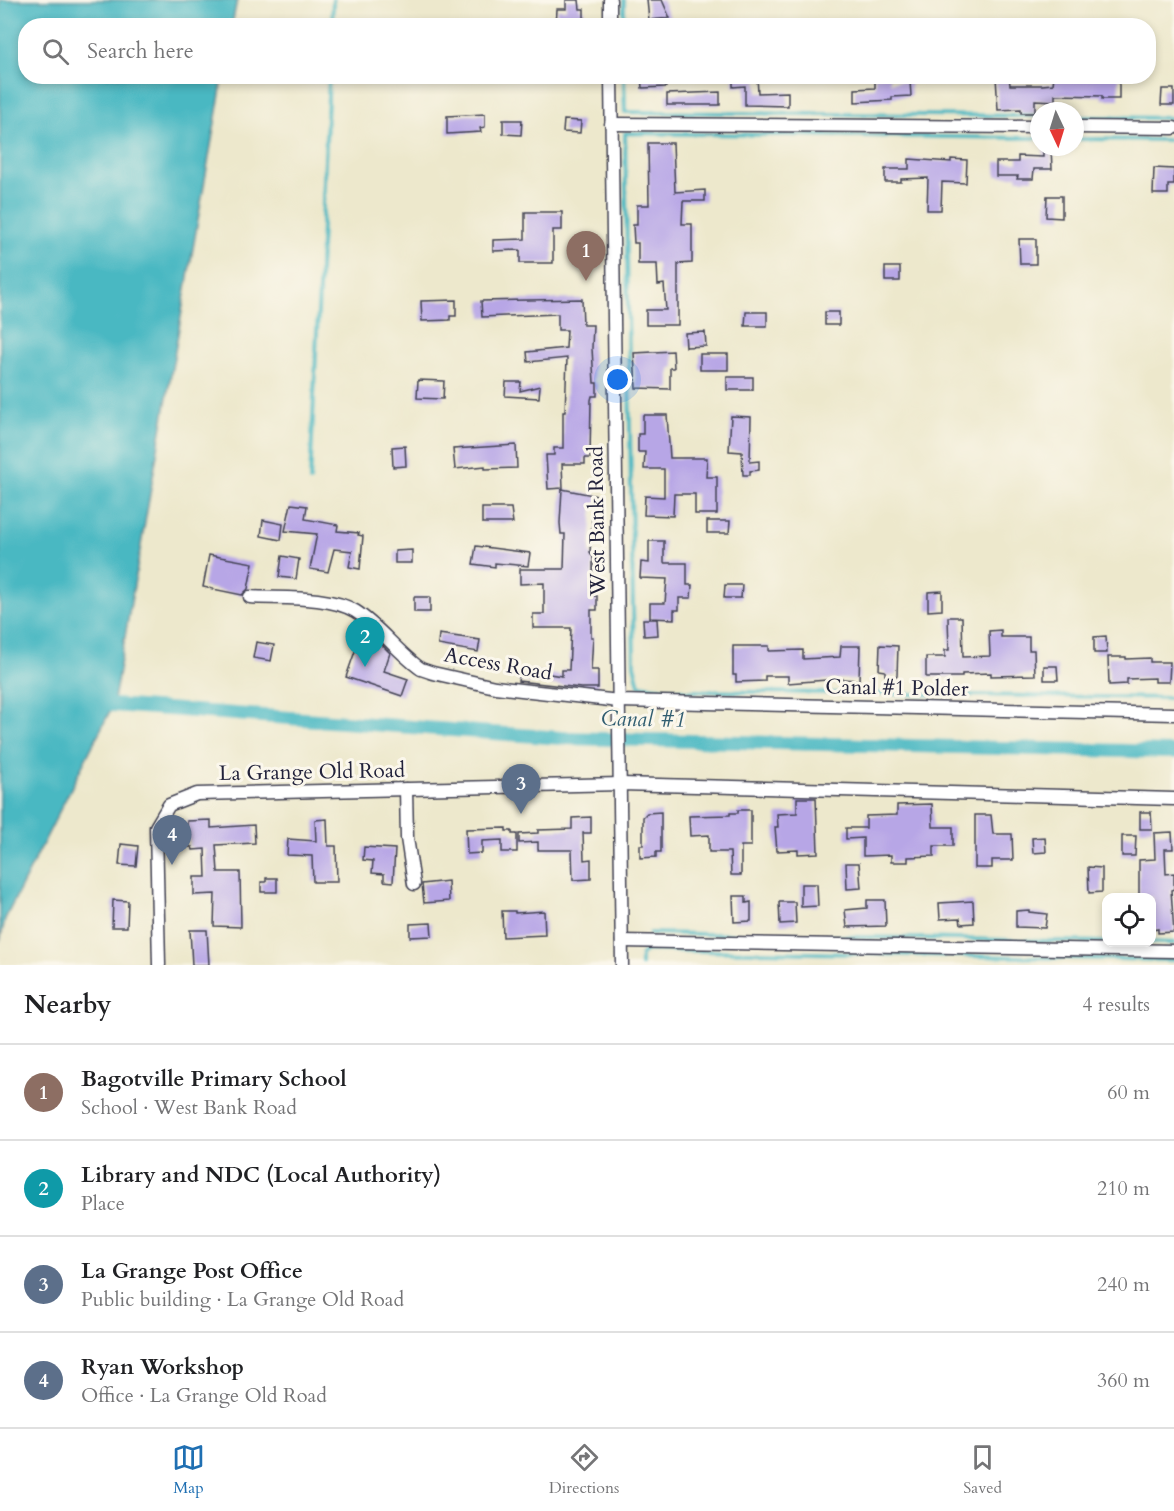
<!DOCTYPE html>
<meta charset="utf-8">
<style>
body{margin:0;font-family:Cardo,serif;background:#f2f2f2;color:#202124}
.controls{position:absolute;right:18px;bottom:18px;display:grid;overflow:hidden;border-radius:12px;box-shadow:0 3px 9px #0003}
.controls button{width:54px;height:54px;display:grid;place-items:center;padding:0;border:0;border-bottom:2px solid #e0e0e0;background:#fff;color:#202124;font:30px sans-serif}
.compass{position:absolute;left:1030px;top:102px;width:54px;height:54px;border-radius:50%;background:#fff;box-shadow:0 3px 9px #0003;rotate:176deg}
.you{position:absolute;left:618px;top:380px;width:21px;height:21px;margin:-15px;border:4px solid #fff;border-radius:50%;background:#1a73e8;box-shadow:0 0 0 9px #1a73e833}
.badge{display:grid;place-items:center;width:39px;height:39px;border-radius:50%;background:#1f6fb2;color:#fff;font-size:20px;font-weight:700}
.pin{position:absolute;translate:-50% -50px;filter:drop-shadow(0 2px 3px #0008)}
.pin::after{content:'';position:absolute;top:32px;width:21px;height:18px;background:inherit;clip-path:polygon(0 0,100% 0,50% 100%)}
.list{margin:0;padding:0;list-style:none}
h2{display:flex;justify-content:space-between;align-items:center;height:78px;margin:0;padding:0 24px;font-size:26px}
h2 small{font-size:20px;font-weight:400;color:#757577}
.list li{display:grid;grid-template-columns:39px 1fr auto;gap:18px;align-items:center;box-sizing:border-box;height:96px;padding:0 24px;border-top:2px solid #e0e0e0}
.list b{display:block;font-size:22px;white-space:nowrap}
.list p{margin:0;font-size:20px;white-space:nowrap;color:#757577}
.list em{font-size:20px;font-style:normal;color:#757577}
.icon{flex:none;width:33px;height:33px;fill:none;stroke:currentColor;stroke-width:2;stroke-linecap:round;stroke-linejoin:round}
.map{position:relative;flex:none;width:1174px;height:965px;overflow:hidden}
.search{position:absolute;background:#fff;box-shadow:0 3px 9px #0003;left:18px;right:18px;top:18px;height:66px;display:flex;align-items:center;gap:15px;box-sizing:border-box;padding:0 21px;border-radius:24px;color:#757577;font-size:22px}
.sheet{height:462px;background:#fff}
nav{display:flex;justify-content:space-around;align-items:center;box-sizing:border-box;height:84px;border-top:2px solid #e0e0e0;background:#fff;font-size:16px;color:#757577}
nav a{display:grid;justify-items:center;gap:3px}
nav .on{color:#1f6fb2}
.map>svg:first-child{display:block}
.water{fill:#4ab8c2;stroke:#366d7e;stroke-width:1.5}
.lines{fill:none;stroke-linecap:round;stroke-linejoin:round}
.stream{stroke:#4ab8c2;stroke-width:4}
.canal{stroke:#4ab8c2;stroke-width:14}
.building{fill:#b7a6e6}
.minor-casing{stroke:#404051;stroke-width:15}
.minor{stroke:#fff;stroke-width:12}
.labels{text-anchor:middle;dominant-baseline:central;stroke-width:6;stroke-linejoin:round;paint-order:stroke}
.street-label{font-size:21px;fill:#22223b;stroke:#fbf7ec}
.water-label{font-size:22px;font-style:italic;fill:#325e71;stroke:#fbf7ec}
</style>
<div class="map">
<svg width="1174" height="965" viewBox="0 0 1174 965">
<rect width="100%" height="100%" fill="#fbf7ec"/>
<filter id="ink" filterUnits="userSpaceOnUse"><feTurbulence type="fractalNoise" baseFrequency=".0167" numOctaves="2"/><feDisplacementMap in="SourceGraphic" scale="12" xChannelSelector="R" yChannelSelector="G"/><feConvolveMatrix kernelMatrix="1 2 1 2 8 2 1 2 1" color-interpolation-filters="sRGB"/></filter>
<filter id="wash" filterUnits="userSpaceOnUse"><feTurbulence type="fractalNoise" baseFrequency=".008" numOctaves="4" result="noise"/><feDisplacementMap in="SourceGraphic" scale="24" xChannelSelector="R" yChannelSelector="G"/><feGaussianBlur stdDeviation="1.35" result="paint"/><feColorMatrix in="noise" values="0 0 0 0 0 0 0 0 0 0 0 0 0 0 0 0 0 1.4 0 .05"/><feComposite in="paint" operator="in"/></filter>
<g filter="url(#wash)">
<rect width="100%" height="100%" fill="#ede8cc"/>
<!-- water -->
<path class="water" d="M 0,0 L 237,0 L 232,25 L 26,26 L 26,76 L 223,77 L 113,705 L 5,919 L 0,942 Z"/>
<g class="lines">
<!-- stream -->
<g class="stream">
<path d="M 624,0 L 624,26"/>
<path d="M 332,26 L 333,0"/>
<path d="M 624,76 L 625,112 L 1039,116"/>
<path d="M 1075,117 L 1174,118"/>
<path d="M 1039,138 L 625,133 L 634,665 L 639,685 L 686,691 L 1174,698"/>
<path d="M 1075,139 L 1174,140"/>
<path d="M 310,481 L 329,76"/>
<path d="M 650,933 L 1106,942"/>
<path d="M 1135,942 L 1174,943"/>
<path d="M 641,965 L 641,955 L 647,950 L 1174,960"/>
</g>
<!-- canal -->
<path class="canal" d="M 113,705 L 562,738 L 1174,752"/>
</g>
<g id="blocks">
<!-- building -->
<g class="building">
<path d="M 566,0 L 579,0 L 580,9 L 584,9 L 584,21 L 580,20 L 580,26 L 556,26 L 557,9 L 566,9 Z"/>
<path d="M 647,0 L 662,0 L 670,18 L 649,20 Z"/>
<path d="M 641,76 L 666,76 L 666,87 L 642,88 Z"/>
<path d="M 733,76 L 757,76 L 758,93 L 788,92 L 788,106 L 745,105 L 745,86 L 733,87 Z"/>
<path d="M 875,76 L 890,76 L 890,82 L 910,81 L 911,96 L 892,97 L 892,100 L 855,102 L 855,89 L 875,88 Z"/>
<path d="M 1054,76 L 1119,76 L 1119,99 L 1102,99 L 1102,96 L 1055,95 L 1055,101 L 1035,100 L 1035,113 L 1021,113 L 1021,109 L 998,110 L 996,77 L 1009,77 L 1010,85 L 1042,85 L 1053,84 Z"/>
<path d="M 1162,89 L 1174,89 L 1174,105 L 1161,105 Z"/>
<path d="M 720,92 L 720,105 L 667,105 L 667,94 Z"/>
<path d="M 485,114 L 485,127 L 480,128 L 481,132 L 447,134 L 447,116 Z"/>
<path d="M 503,120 L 522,120 L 521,135 L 503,134 Z"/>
<path d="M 564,120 L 581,121 L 580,133 L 563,132 Z"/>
<path d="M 648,143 L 673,143 L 675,192 L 705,190 L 705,201 L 683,201 L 682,224 L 692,224 L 692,263 L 678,264 L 678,325 L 646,325 L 646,310 L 666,310 L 664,284 L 658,285 L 657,264 L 638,264 L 638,243 L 634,243 L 633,225 L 637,225 L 637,205 L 649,205 Z"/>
<path d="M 1043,147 L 1051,147 L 1052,169 L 1034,169 L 1033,179 L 1017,179 L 1018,176 L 996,176 L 996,162 L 1018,162 L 1018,156 L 1043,157 Z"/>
<path d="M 909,159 L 951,162 L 951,159 L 967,160 L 966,183 L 942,182 L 941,210 L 927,210 L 928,178 L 901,179 L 901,182 L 885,182 L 885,169 L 909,169 Z"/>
<path d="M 1154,168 L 1174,169 L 1174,185 L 1168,185 L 1168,194 L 1153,194 Z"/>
<path d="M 1047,196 L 1062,196 L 1062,218 L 1046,217 Z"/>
<path d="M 525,212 L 562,212 L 562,230 L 553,230 L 553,263 L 520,263 L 520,250 L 493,251 L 493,240 L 525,239 Z"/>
<path d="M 1019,239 L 1036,239 L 1036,264 L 1020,264 Z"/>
<rect x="885" y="267" width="15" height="14"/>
<path d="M 582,299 L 583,325 L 593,325 L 592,348 L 594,383 L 597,383 L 597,396 L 592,396 L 591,400 L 590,458 L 585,458 L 585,464 L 562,464 L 563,488 L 548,489 L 546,455 L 554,455 L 554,448 L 563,448 L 563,412 L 565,412 L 567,358 L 528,362 L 527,352 L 566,348 L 567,330 L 558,330 L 558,314 L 482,317 L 481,301 Z"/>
<path d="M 456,300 L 456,316 L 450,316 L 450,320 L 422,321 L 421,301 Z"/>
<path d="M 746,312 L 767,312 L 767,326 L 745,326 Z"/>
<rect x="825" y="312" width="14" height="13"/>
<path d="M 705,332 L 706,346 L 686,347 L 685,333 Z"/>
<path d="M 673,351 L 674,368 L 670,368 L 670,389 L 636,388 L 634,353 Z"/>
<rect x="700" y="354" width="28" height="16"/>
<rect x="727" y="377" width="26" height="13"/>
<path d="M 418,380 L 444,381 L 443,399 L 417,398 Z"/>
<path d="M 506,382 L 521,382 L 520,391 L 540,386 L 539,398 L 505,396 Z"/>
<path d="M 643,415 L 667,415 L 670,458 L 707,458 L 706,477 L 717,477 L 717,514 L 695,514 L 695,494 L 674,494 L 673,516 L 644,515 L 645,496 L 664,497 L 664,469 L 644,469 L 645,452 L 638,452 L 638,434 L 643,434 Z"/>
<path d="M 731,416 L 751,417 L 750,462 L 759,461 L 759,470 L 750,471 L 750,475 L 743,475 L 742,452 L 729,451 Z"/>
<path d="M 516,445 L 517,468 L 485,469 L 485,466 L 455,469 L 453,449 Z"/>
<path d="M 405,446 L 406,466 L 393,467 L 392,447 Z"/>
<path d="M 562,489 L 598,496 L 597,505 L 593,505 L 590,552 L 593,557 L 593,596 L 597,596 L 597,610 L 591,610 L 591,637 L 593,637 L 591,670 L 598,670 L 598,688 L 581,688 L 518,681 L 520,669 L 562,676 L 562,670 L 569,670 L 571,628 L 533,628 L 533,614 L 544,614 L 544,583 L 520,584 L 520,569 L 564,569 L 565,534 L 561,534 L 560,523 Z"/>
<path d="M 291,504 L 307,506 L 305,519 L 338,525 L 337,531 L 359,533 L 358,535 L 363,536 L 360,569 L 349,567 L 352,551 L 334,549 L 328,572 L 310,569 L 317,534 L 285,531 Z"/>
<path d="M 482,508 L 511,508 L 513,523 L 482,523 Z"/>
<path d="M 263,520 L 283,524 L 281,540 L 261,536 Z"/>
<path d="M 707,521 L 730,521 L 729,533 L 707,533 Z"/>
<path d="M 649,541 L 664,541 L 664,563 L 687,563 L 687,585 L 692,585 L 691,598 L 679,598 L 679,610 L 674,610 L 674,619 L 650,618 L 650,603 L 665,603 L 667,579 L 640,578 L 641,562 L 649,563 Z"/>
<path d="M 476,546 L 530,553 L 528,566 L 495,563 L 495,567 L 473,564 Z"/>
<path d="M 412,550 L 412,563 L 395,563 L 395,551 Z"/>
<path d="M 209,555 L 253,563 L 248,589 L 242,595 L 203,587 Z"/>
<path d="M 282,556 L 299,559 L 296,579 L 279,577 Z"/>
<path d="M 725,585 L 742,585 L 741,598 L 724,598 Z"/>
<path d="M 942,591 L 942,610 L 928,611 L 928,592 Z"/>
<rect x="414" y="597" width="16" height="15"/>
<path d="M 948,617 L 962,617 L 963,657 L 990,656 L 989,631 L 1001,630 L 1001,637 L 1029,637 L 1029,650 L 1034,650 L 1035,675 L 991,676 L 991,673 L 962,674 L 962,677 L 926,677 L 926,657 L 945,657 L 945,650 L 949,650 Z"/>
<path d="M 643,619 L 657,619 L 658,635 L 644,636 Z"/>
<path d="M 439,634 L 480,640 L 478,652 L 438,645 Z"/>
<path d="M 1106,636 L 1107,653 L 1094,653 L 1094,637 Z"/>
<path d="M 360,637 L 381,644 L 390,653 L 384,671 L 408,679 L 402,696 L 346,677 Z"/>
<path d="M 256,642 L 274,645 L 271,661 L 253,658 Z"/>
<path d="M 880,645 L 898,646 L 897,676 L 885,675 L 885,671 L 879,670 Z"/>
<path d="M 733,646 L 769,646 L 769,651 L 803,650 L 803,659 L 840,657 L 841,646 L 860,646 L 859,680 L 840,679 L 788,683 L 788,676 L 765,676 L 765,681 L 736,682 L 736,675 L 733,675 Z"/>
<path d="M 1108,657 L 1126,657 L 1126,659 L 1150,658 L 1150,662 L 1170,662 L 1169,682 L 1155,682 L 1155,678 L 1127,679 L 1127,684 L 1109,685 Z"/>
<path d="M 1044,666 L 1057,666 L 1058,680 L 1044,680 Z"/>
<path d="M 797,798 L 816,798 L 818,853 L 798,854 L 798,850 L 777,851 L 775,827 L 778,827 L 777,814 L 797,813 Z"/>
<path d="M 932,804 L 933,827 L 953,827 L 953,846 L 934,846 L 934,856 L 908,857 L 908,862 L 891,862 L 891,855 L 863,856 L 863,838 L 846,839 L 846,828 L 866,828 L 866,816 L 897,815 L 897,805 Z"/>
<path d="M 738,810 L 751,810 L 751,846 L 741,846 L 741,875 L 731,875 L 730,852 L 709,852 L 709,835 L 690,836 L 689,816 L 730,815 L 730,813 L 738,813 Z"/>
<path d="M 661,812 L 661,852 L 656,852 L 656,857 L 640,858 L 640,845 L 643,845 L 643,817 L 647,813 Z"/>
<path d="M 1140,812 L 1151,812 L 1152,829 L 1140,829 Z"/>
<path d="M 975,815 L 991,815 L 993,834 L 1012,834 L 1013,860 L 992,860 L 992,868 L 975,868 Z"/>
<path d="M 591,817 L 591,833 L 583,833 L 584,860 L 591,859 L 591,879 L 573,880 L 572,850 L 538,850 L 538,842 L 519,843 L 519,834 L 538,833 L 538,830 L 572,829 L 572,818 Z"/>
<path d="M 327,819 L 328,846 L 336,846 L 337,882 L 313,882 L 312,856 L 287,855 L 288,839 L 316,841 L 315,820 Z"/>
<path d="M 211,820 L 211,828 L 254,825 L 255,843 L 216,845 L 218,872 L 240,872 L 241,927 L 214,926 L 215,894 L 194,895 L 194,877 L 206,877 L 205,849 L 193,850 L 192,847 L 189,847 L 189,839 L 186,839 L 185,829 L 187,829 L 187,821 Z"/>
<path d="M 506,828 L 506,831 L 512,831 L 512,834 L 517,834 L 517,852 L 502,852 L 502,840 L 482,841 L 482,853 L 467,854 L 466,829 Z"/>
<path d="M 1172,832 L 1173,849 L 1165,849 L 1166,874 L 1174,873 L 1174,889 L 1171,890 L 1174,932 L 1158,933 L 1158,929 L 1152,930 L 1152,897 L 1139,897 L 1139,860 L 1155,859 L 1154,833 Z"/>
<path d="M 1122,836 L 1136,836 L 1135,856 L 1122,856 Z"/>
<path d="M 1045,837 L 1046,852 L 1033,853 L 1032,838 Z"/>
<path d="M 121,844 L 138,846 L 136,866 L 119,865 Z"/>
<path d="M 364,847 L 395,849 L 393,882 L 384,881 L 384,874 L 372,873 L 373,861 L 363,860 Z"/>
<path d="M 846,863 L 859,863 L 861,888 L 847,889 Z"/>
<path d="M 1088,867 L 1102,868 L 1102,892 L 1089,893 Z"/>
<path d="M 266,878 L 277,878 L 277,892 L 261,892 L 261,882 L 266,882 Z"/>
<path d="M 448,881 L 449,901 L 424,903 L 422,884 Z"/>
<path d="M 801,884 L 817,884 L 818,906 L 801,907 Z"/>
<path d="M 733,896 L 746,896 L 746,903 L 751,902 L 751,921 L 734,922 Z"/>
<path d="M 113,900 L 128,901 L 127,927 L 112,927 Z"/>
<path d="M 867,900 L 885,900 L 886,926 L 847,927 L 845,910 L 867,908 Z"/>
<path d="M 973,901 L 974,923 L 961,924 L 960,918 L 940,919 L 939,903 Z"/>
<path d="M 779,902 L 795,902 L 796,923 L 780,924 Z"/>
<path d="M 1029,910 L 1029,912 L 1047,914 L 1045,928 L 1016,927 L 1016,911 Z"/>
<path d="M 502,911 L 515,911 L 515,913 L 544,911 L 545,935 L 503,937 Z"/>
<path d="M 431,923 L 432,936 L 410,937 L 410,924 Z"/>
<path d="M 190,930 L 207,930 L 209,965 L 192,965 Z"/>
</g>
</g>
</g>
<g filter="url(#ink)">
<use href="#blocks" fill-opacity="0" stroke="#404051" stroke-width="1.5"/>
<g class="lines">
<!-- minor casing -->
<g class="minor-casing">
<g id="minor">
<path d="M 610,0 L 610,26"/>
<path d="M 611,76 L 622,965"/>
<path d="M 611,124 L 1039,127"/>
<path d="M 1075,127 L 1174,128"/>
<path d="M 250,597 C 280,599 329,595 355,611 C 379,626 397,652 421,669 L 433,673 L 495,687 L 619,701 L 1174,714"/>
<path d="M 406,789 L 407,838 L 414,884"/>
<path d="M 622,941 L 1174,951"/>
<path d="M 159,965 L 156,827 L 169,805 L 197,794 L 621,784 L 1174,799"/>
</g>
</g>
<!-- minor -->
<use href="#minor" class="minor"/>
</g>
</g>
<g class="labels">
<!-- street labels -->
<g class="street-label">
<text transform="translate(597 521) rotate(-91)">West Bank Road</text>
<text transform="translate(498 664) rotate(10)">Access Road</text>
<text transform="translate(897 688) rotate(1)">Canal #1 Polder</text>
<text transform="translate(312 772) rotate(-1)">La Grange Old Road</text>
</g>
<!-- water labels -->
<g class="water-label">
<text transform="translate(643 719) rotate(1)">Canal #1</text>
</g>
</g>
</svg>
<div class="controls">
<button><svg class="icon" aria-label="locate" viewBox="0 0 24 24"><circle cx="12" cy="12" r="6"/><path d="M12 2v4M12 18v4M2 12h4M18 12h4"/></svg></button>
</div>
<svg class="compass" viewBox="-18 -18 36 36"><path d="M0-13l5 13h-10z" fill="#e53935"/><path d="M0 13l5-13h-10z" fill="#757577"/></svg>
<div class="you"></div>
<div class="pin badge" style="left:586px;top:281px;background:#8d6e63">1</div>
<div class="pin badge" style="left:365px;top:667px;background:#0f9aa8">2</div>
<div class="pin badge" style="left:521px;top:814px;background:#5c6f8a">3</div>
<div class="pin badge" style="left:172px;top:865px;background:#5c6f8a">4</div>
<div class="search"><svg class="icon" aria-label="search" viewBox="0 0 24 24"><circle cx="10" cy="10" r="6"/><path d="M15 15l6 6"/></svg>Search here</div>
</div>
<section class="sheet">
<h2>Nearby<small>4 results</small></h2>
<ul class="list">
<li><span class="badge" style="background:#8d6e63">1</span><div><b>Bagotville Primary School</b><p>School · West Bank Road</p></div><em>60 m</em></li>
<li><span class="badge" style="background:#0f9aa8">2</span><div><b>Library and NDC (Local Authority)</b><p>Place</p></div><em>210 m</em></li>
<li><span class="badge" style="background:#5c6f8a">3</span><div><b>La Grange Post Office</b><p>Public building · La Grange Old Road</p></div><em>240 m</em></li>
<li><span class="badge" style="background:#5c6f8a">4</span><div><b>Ryan Workshop</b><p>Office · La Grange Old Road</p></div><em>360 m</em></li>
</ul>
</section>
<nav>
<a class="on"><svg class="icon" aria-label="map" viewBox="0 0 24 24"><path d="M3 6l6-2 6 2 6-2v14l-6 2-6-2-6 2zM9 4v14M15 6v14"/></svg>Map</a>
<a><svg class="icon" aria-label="directions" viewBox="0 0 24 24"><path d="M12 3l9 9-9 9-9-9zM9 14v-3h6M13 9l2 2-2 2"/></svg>Directions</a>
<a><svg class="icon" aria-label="saved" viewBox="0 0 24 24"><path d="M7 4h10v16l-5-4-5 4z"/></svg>Saved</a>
</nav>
